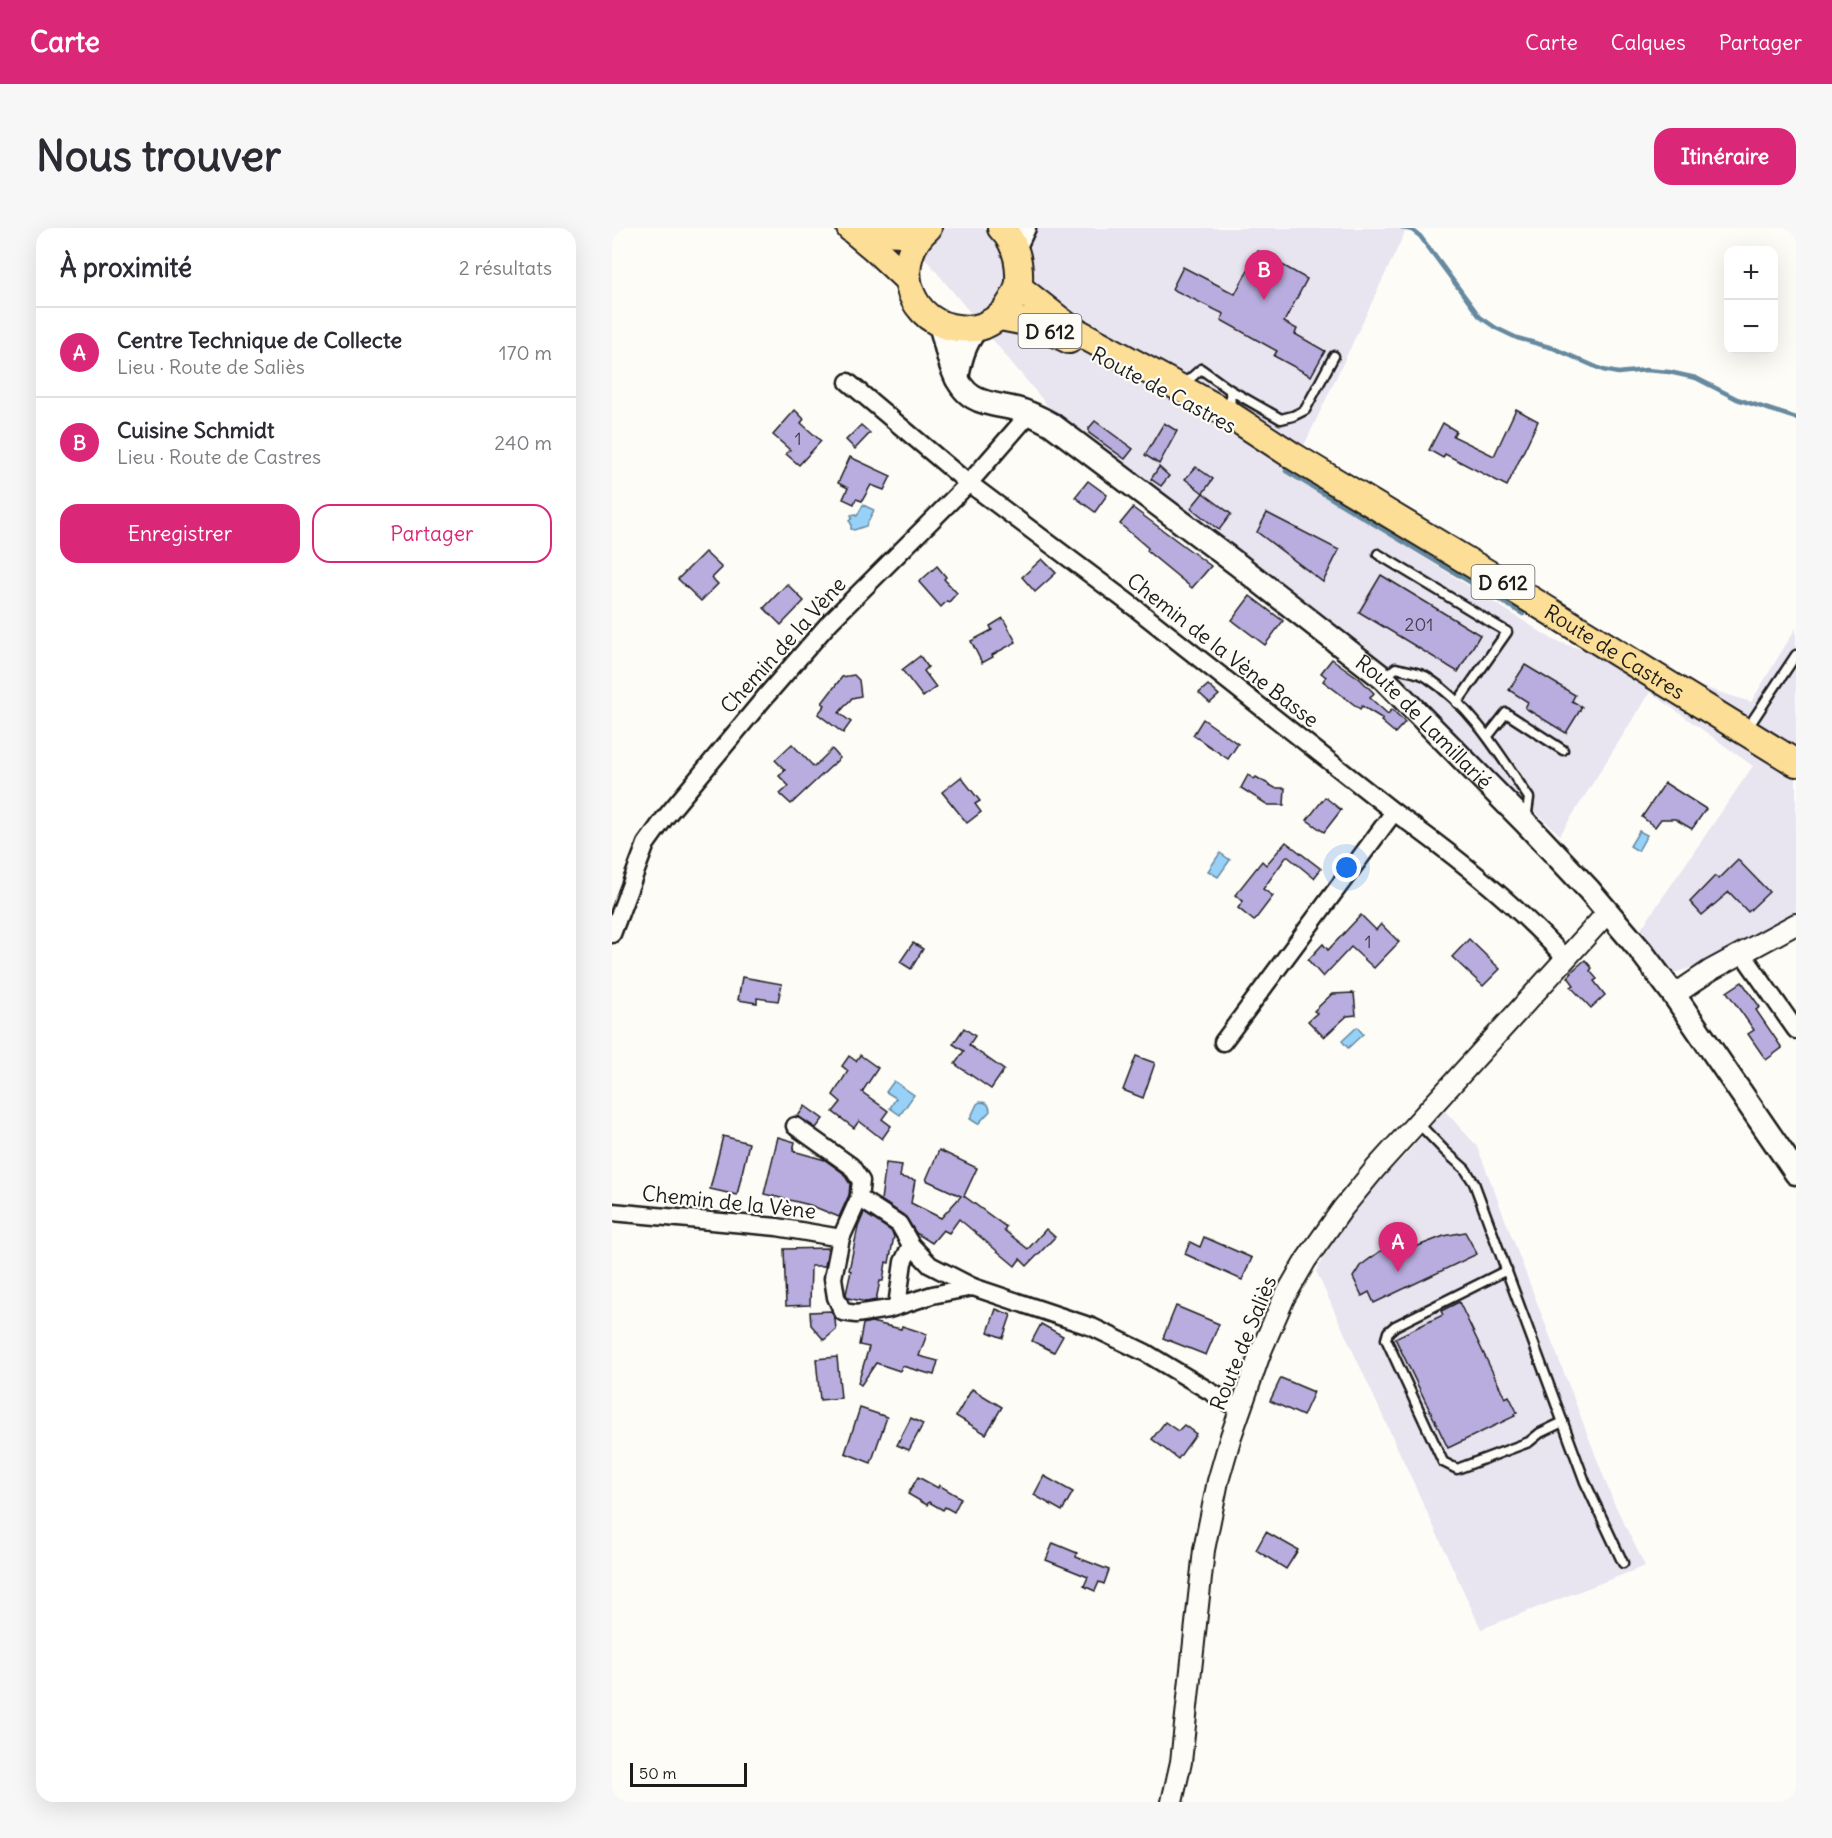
<!DOCTYPE html>
<html lang="fr">
<meta charset="utf-8">
<style>
body{margin:0;font-family:Delius,sans-serif;background:#f7f7f7;color:#2b2b33}
.controls{position:absolute;right:18px;top:18px;display:grid;overflow:hidden;border-radius:12px;box-shadow:0 6px 24px #0002}
.controls button{width:54px;height:54px;display:grid;place-items:center;padding:0;border:0;border-bottom:2px solid #e1e1e2;background:#fff;color:#2b2b33;font:30px sans-serif}
.scale{position:absolute;left:18px;bottom:15px;width:117px;box-sizing:border-box;padding-left:6px;border:3px solid #1c1c1c;border-top:0;font-size:16px;line-height:21px;white-space:nowrap;color:#1c1c1c;-webkit-text-stroke:4px #fdfcf7;paint-order:stroke}
.you{position:absolute;left:735px;top:640px;width:21px;height:21px;margin:-15px;border:4px solid #fff;border-radius:50%;background:#1a73e8;box-shadow:0 0 0 9px #1a73e833}
.badge{display:grid;place-items:center;width:39px;height:39px;border-radius:50%;background:#db2777;color:#fff;font-size:20px;font-weight:700}
.pin{position:absolute;translate:-50% -50px;filter:drop-shadow(0 2px 3px #0008)}
.pin::after{content:'';position:absolute;top:32px;width:21px;height:18px;background:inherit;clip-path:polygon(0 0,100% 0,50% 100%)}
.list{margin:0;padding:0;list-style:none}
h2{display:flex;justify-content:space-between;align-items:center;height:78px;margin:0;padding:0 24px;font-size:26px}
h2 small{font-size:20px;font-weight:400;color:#7c7c81}
.list li{display:grid;grid-template-columns:39px 1fr auto;gap:18px;align-items:center;box-sizing:border-box;height:90px;padding:0 24px;border-top:2px solid #e1e1e2}
.list b{display:block;font-size:22px;white-space:nowrap}
.list p{margin:0;font-size:20px;white-space:nowrap;color:#7c7c81}
.list em{font-size:20px;font-style:normal;color:#7c7c81}
.actions{display:flex;gap:12px;padding:18px 24px}
.actions a{flex:1;padding:14px 0;border:2px solid #db2777;border-radius:18px;text-align:center;font-size:21px;color:#db2777}
.actions .main{background:#db2777;color:#fff}
.map{position:relative;flex:none;width:1184px;height:1574px;overflow:hidden;border-radius:18px}
header{display:flex;align-items:center;gap:36px;box-sizing:border-box;height:84px;padding:0 30px;background:#db2777;color:#fff}
header strong{font-size:28px}
nav{display:flex;gap:33px;margin-inline-start:auto;font-size:21px}
.intro{display:flex;align-items:center;justify-content:space-between;box-sizing:border-box;height:144px;padding:0 36px}
h1{margin:0;font-size:42px}
.button{padding:15px 27px;border-radius:18px;background:#db2777;color:#fff;font-size:21px;font-weight:700}
main{display:flex;gap:36px;padding:0 36px}
aside{flex:1;background:#fff;border-radius:18px;box-shadow:0 6px 24px #0002}
.map>svg:first-child{display:block}
.built{fill:#e8e4f0}
.water{fill:#97d1f7;stroke:#66899f;stroke-width:1.5}
.lines{fill:none;stroke-linecap:round;stroke-linejoin:round}
.stream{stroke:#66899f;stroke-width:4.5}
.building{fill:#b8adde;stroke:#1c1c1c;stroke-width:1.5}
.service-casing{stroke:#1c1c1c;stroke-width:13}
.minor-casing{stroke:#1c1c1c;stroke-width:21}
.tertiary-casing{stroke:#1c1c1c;stroke-width:24}
.secondary-casing{stroke:#1c1c1c;stroke-width:27}
.primary-casing{stroke:#1c1c1c;stroke-width:30}
.service{stroke:#fdfcf7;stroke-width:8}
.minor{stroke:#fdfcf7;stroke-width:16}
.tertiary{stroke:#fdfcf7;stroke-width:20}
.secondary{stroke:#fdfcf7;stroke-width:22}
.primary{stroke:#fdde96;stroke-width:26}
.labels{text-anchor:middle;dominant-baseline:central;stroke-width:4.5;stroke-linejoin:round;paint-order:stroke}
.number-label{font-size:18px;fill:#43404c}
.shield{fill:#fdfcf7;stroke:#605f5e;stroke-width:1.5}
.shield-label{font-size:20px;font-weight:bold;fill:#1c1c1c}
.street-label{font-size:21px;fill:#1c1c1c;stroke:#fdfcf7}
</style>
<header>
<strong>Carte</strong>
<nav><a>Carte</a><a>Calques</a><a>Partager</a></nav>
</header>
<div class="intro"><h1>Nous trouver</h1><a class="button">Itinéraire</a></div>
<main>
<aside>
<h2>À proximité<small>2 résultats</small></h2>
<ul class="list">
<li><span class="badge">A</span><div><b>Centre Technique de Collecte</b><p>Lieu · Route de Saliès</p></div><em>170 m</em></li>
<li><span class="badge">B</span><div><b>Cuisine Schmidt</b><p>Lieu · Route de Castres</p></div><em>240 m</em></li>
</ul>
<div class="actions"><a class="main">Enregistrer</a><a>Partager</a></div>
</aside>
<div class="map">
<svg width="1184" height="1574" viewBox="0 0 1184 1574">
<rect width="100%" height="100%" fill="#fdfcf7"/>
<filter id="ink" filterUnits="userSpaceOnUse"><feTurbulence type="fractalNoise" baseFrequency=".0167" numOctaves="2"/><feDisplacementMap in="SourceGraphic" scale="12" xChannelSelector="R" yChannelSelector="G"/><feConvolveMatrix kernelMatrix="1 2 1 2 8 2 1 2 1" color-interpolation-filters="sRGB"/></filter>
<g filter="url(#ink)">
<!-- built -->
<g class="built">
<path d="M 288,0 L 795,0 L 679,245 L 943,413 L 1139,474 L 1184,400 L 1184,707 L 1062,745 L 1029,701 L 1141,538 L 1038,464 L 948,607 L 764,435 L 444,188 Z"/>
<path d="M 832,882 L 865,918 L 1001,1273 L 1033,1338 L 869,1401 L 704,1043 L 726,1005 L 773,947 L 793,928 Z"/>
</g>
<!-- water -->
<g class="water">
<path d="M 251,277 L 262,282 L 254,298 L 242,302 L 239,301 L 239,295 L 237,293 L 240,290 L 239,287 L 243,286 L 244,288 L 245,288 Z"/>
<path d="M 1027,603 L 1035,607 L 1026,623 L 1018,618 Z"/>
<path d="M 608,625 L 618,632 L 606,649 L 596,643 Z"/>
<path d="M 745,799 L 751,806 L 736,820 L 730,813 Z"/>
<path d="M 282,853 L 302,867 L 288,887 L 278,880 L 284,870 L 274,864 Z"/>
<path d="M 368,874 C 374,874 378,877 378,883 L 366,896 L 358,891 L 365,876 Z"/>
</g>
<g class="lines">
<!-- stream -->
<g class="stream">
<path d="M 791,0 L 800,2 L 808,8 L 868,89 L 884,100 L 905,110 L 941,120 L 991,142 L 1006,145 L 1034,142 L 1057,144 L 1084,150 L 1125,171 L 1184,190"/>
<path d="M 674,243 L 911,386"/>
</g>
</g>
<!-- building -->
<g class="building">
<path d="M 646,23 L 695,51 L 672,94 L 685,101 L 683,106 L 713,123 L 699,148 L 662,128 L 665,123 L 609,92 L 612,86 L 560,61 L 571,39 L 623,66 Z"/>
<path d="M 904,181 L 926,193 L 895,258 L 833,226 L 831,230 L 817,222 L 831,195 L 844,203 L 841,208 L 882,228 Z"/>
<path d="M 183,182 L 192,191 L 189,195 L 209,213 L 187,237 L 174,226 L 178,222 L 161,207 Z"/>
<path d="M 483,193 L 521,221 L 513,231 L 477,205 L 477,200 Z"/>
<path d="M 552,195 L 565,203 L 547,236 L 533,227 Z"/>
<path d="M 249,197 L 258,205 L 243,221 L 234,212 Z"/>
<path d="M 238,229 L 279,248 L 272,262 L 259,257 L 250,273 L 244,271 L 242,276 L 231,271 L 236,260 L 226,255 Z"/>
<path d="M 547,239 L 557,248 L 549,258 L 539,251 Z"/>
<path d="M 584,239 L 601,251 L 591,265 L 573,251 Z"/>
<path d="M 476,253 L 495,267 L 483,284 L 463,269 Z"/>
<path d="M 591,265 L 619,286 L 607,302 L 579,280 Z"/>
<path d="M 521,280 L 599,338 L 580,360 L 535,323 L 536,320 L 508,296 Z"/>
<path d="M 655,285 L 727,322 L 711,354 L 645,304 Z"/>
<path d="M 93,324 L 110,340 L 100,350 L 106,356 L 89,373 L 66,351 Z"/>
<path d="M 430,331 L 444,345 L 423,364 L 410,349 Z"/>
<path d="M 325,338 L 334,349 L 332,351 L 345,365 L 337,374 L 335,373 L 329,379 L 307,354 Z"/>
<path d="M 769,347 L 868,407 L 846,444 L 747,384 Z"/>
<path d="M 175,356 L 192,373 L 169,397 L 152,380 Z"/>
<path d="M 638,368 L 671,393 L 653,417 L 620,392 Z"/>
<path d="M 391,390 L 404,414 L 380,427 L 381,429 L 370,435 L 359,413 L 380,402 L 378,398 Z"/>
<path d="M 308,428 L 316,439 L 312,443 L 324,459 L 311,469 L 290,442 Z"/>
<path d="M 720,431 L 748,451 L 762,465 L 758,470 L 776,486 L 780,481 L 793,494 L 783,505 L 769,493 L 771,491 L 750,478 L 748,481 L 711,453 L 714,449 L 709,445 Z"/>
<path d="M 913,437 L 963,467 L 960,473 L 970,479 L 954,505 L 913,480 L 916,474 L 897,462 Z"/>
<path d="M 242,447 L 247,452 L 249,468 L 240,470 L 227,485 L 239,494 L 231,505 L 206,486 L 213,477 L 210,475 L 230,449 Z"/>
<path d="M 596,457 L 607,467 L 598,475 L 587,465 Z"/>
<path d="M 591,491 L 626,516 L 616,531 L 581,507 Z"/>
<path d="M 180,516 L 202,539 L 220,521 L 228,530 L 179,576 L 168,566 L 177,558 L 167,548 L 173,542 L 163,532 Z"/>
<path d="M 636,547 L 642,551 L 644,549 L 663,560 L 673,560 L 672,577 L 656,577 L 629,560 Z"/>
<path d="M 349,549 L 368,573 L 363,576 L 369,584 L 355,595 L 330,564 Z"/>
<path d="M 1053,555 L 1094,581 L 1080,601 L 1063,591 L 1049,591 L 1043,599 L 1030,589 Z"/>
<path d="M 713,569 L 729,582 L 712,604 L 695,592 Z"/>
<path d="M 674,614 L 709,641 L 702,650 L 675,628 L 651,661 L 661,668 L 642,693 L 626,680 L 631,673 L 623,667 L 650,633 L 654,637 Z"/>
<path d="M 1126,632 L 1157,664 L 1136,684 L 1117,664 L 1090,687 L 1078,674 L 1103,648 L 1107,651 Z"/>
<path d="M 749,687 L 764,702 L 769,696 L 787,714 L 762,740 L 739,719 L 711,749 L 696,732 L 711,716 L 716,722 Z"/>
<path d="M 857,711 L 888,741 L 871,758 L 840,729 Z"/>
<path d="M 301,715 L 311,721 L 299,741 L 288,734 Z"/>
<path d="M 973,732 L 980,740 L 978,743 L 985,751 L 982,753 L 993,767 L 979,780 L 959,759 L 962,757 L 956,749 L 960,745 L 959,744 Z"/>
<path d="M 130,749 L 170,756 L 166,773 L 145,770 L 145,775 L 126,772 Z"/>
<path d="M 1130,754 L 1148,779 L 1144,782 L 1170,820 L 1154,832 L 1136,806 L 1142,802 L 1115,764 Z"/>
<path d="M 742,765 L 744,787 L 735,788 L 712,809 L 696,793 L 705,785 L 702,783 L 720,766 Z"/>
<path d="M 352,800 L 363,808 L 357,817 L 392,842 L 379,861 L 343,836 L 352,823 L 341,816 Z"/>
<path d="M 248,827 L 266,840 L 250,864 L 276,883 L 270,891 L 279,898 L 270,911 L 247,893 L 242,900 L 221,884 L 229,874 L 221,867 L 236,843 L 230,838 L 237,828 L 244,833 Z"/>
<path d="M 524,828 L 543,835 L 531,870 L 511,862 Z"/>
<path d="M 193,878 L 211,891 L 204,900 L 186,888 Z"/>
<path d="M 111,908 L 137,915 L 125,967 L 98,961 Z"/>
<path d="M 166,909 L 183,914 L 181,923 L 213,932 L 231,945 L 238,956 L 237,967 L 227,989 L 198,977 L 152,966 Z"/>
<path d="M 327,922 L 365,940 L 352,968 L 394,999 L 392,1002 L 416,1021 L 434,1001 L 443,1009 L 415,1038 L 408,1031 L 403,1038 L 347,991 L 337,1005 L 331,1002 L 320,1015 L 304,1005 L 293,988 L 269,972 L 274,935 L 290,937 L 288,949 L 303,952 L 299,975 L 329,990 L 349,968 L 314,952 Z"/>
<path d="M 252,985 L 279,1003 L 282,1008 L 277,1035 L 274,1034 L 271,1053 L 268,1053 L 264,1072 L 254,1074 L 236,1070 L 234,1066 L 239,1043 L 237,1042 L 246,999 Z"/>
<path d="M 853,1004 L 865,1026 L 762,1075 L 757,1064 L 750,1068 L 741,1049 L 748,1038 L 767,1024 L 788,1013 L 793,1023 L 832,1008 Z"/>
<path d="M 592,1009 L 640,1030 L 630,1052 L 573,1026 L 578,1014 L 588,1019 Z"/>
<path d="M 216,1020 L 213,1038 L 199,1038 L 198,1077 L 174,1078 L 172,1021 Z"/>
<path d="M 847,1074 L 893,1170 L 897,1168 L 905,1184 L 902,1186 L 903,1188 L 836,1220 L 783,1110 L 831,1087 L 829,1083 Z"/>
<path d="M 564,1078 L 607,1096 L 594,1127 L 551,1110 Z"/>
<path d="M 384,1081 L 399,1087 L 391,1110 L 376,1104 Z"/>
<path d="M 219,1083 L 223,1091 L 224,1102 L 212,1112 L 199,1097 L 198,1084 Z"/>
<path d="M 259,1094 L 289,1101 L 290,1098 L 315,1106 L 307,1128 L 326,1133 L 322,1147 L 290,1138 L 288,1143 L 264,1135 L 249,1157 L 246,1155 L 257,1119 L 247,1117 L 251,1096 Z"/>
<path d="M 429,1096 L 451,1108 L 442,1124 L 420,1113 Z"/>
<path d="M 225,1129 L 229,1170 L 208,1172 L 204,1131 Z"/>
<path d="M 669,1150 L 702,1164 L 691,1188 L 658,1173 Z"/>
<path d="M 360,1161 L 390,1179 L 374,1206 L 344,1188 Z"/>
<path d="M 248,1180 L 275,1189 L 259,1235 L 233,1225 Z"/>
<path d="M 299,1190 L 311,1196 L 297,1222 L 285,1217 Z"/>
<path d="M 553,1194 L 566,1203 L 572,1197 L 584,1206 L 566,1231 L 540,1211 Z"/>
<path d="M 432,1248 L 461,1264 L 450,1283 L 422,1267 Z"/>
<path d="M 306,1249 L 326,1260 L 327,1257 L 349,1270 L 342,1284 L 333,1279 L 331,1282 L 317,1274 L 315,1277 L 296,1266 Z"/>
<path d="M 654,1304 L 686,1322 L 674,1341 L 644,1322 Z"/>
<path d="M 441,1315 L 465,1325 L 464,1329 L 497,1342 L 492,1356 L 487,1354 L 483,1363 L 472,1358 L 476,1349 L 434,1332 Z"/>
</g>
<g class="lines">
<!-- service casing -->
<g class="service-casing">
<g id="service">
<path d="M 571,157 L 589,141 L 618,162 L 619,181"/>
<path d="M 618,162 L 669,191 L 681,188 L 693,182 L 722,128"/>
<path d="M 766,326 L 895,404 L 845,475"/>
<path d="M 771,450 L 784,440 C 794,443 808,444 816,450 C 860,479 888,527 917,570 L 914,592"/>
<path d="M 1135,501 L 1184,427"/>
<path d="M 876,508 L 894,485 L 951,522"/>
<path d="M 806,895 L 834,924 L 853,941 L 862,955 L 973,1254 L 1011,1335"/>
<path d="M 895,1042 L 783,1098 L 776,1104 L 774,1111 L 831,1234 L 845,1241 L 917,1214 L 928,1205 L 951,1194"/>
</g>
</g>
<!-- minor casing -->
<g class="minor-casing">
<g id="minor">
<path d="M 404,23 L 415,0"/>
<path d="M 236,154 L 350,250 L 522,379 L 782,584 C 844,628 903,675 954,731"/>
<path d="M 0,706 L 34,616 L 52,591 L 153,469 L 218,394 L 357,255 L 418,185"/>
<path d="M 1130,725 L 1184,802"/>
<path d="M 611,814 L 782,584"/>
<path d="M 183,898 L 239,938 L 249,953 L 247,970 L 229,1010 L 221,1050 L 224,1069 L 231,1084 L 244,1086 L 277,1081 L 320,1067 L 361,1059 L 480,1099 L 534,1125 L 629,1182"/>
<path d="M 247,970 L 287,996 L 299,1017 L 318,1037 L 361,1059"/>
<path d="M 0,984 L 165,999 L 229,1010"/>
<path d="M 285,1078 L 291,1034 L 299,1017"/>
</g>
</g>
<!-- tertiary casing -->
<g class="tertiary-casing">
<g id="tertiary">
<path d="M 1062,767 L 1099,742 L 1184,696"/>
<path d="M 560,1574 L 569,1534 L 592,1322 L 606,1253 L 619,1208 L 649,1123 L 672,1070 L 694,1032 L 731,980 L 763,941 L 996,684"/>
</g>
</g>
<!-- secondary casing -->
<g class="secondary-casing">
<g id="secondary">
<path id="s1" d="M 328,97 C 333,111 335,128 341,142 C 354,176 373,174 404,181 C 417,184 428,190 439,196 L 625,336 L 771,450 L 913,594 L 977,662 L 1028,722 L 1062,767 L 1184,945"/>
<path d="M 345,151 C 348,132 352,116 364,101"/>
</g>
</g>
<!-- primary casing -->
<g class="primary-casing">
<g id="primary">
<path d="M 238,0 L 262,20 L 295,51"/>
<path d="M 255,0 L 270,4 L 309,6"/>
<path d="M 316,0 C 280,30 293,89 339,99 C 350,101 361,102 371,98 C 380,94 387,90 393,83 C 399,74 406,65 407,54 C 408,34 404,15 389,0"/>
<path id="s2" d="M 406,59 L 458,100 L 620,188 L 681,228 L 887,352 L 1184,535"/>
<path d="M 388,89 L 424,96 L 457,112"/>
</g>
</g>
<!-- service -->
<use href="#service" class="service"/>
<!-- minor -->
<use href="#minor" class="minor"/>
<!-- tertiary -->
<use href="#tertiary" class="tertiary"/>
<!-- secondary -->
<use href="#secondary" class="secondary"/>
<!-- primary -->
<use href="#primary" class="primary"/>
</g>
</g>
<g class="labels">
<!-- number labels -->
<g class="number-label">
<text x="186" y="210">1</text>
<text x="807" y="396">201</text>
<text x="756" y="713">1</text>
</g>
<!-- shield labels -->
<g class="shield">
<rect x="406.5" y="86" width="63" height="34" rx="4.5"/>
<rect x="859.5" y="337" width="63" height="34" rx="4.5"/>
</g>
<g class="shield-label">
<text x="438" y="103">D 612</text>
<text x="891" y="354">D 612</text>
</g>
<!-- street labels -->
<g class="street-label">
<text transform="translate(552 162) rotate(28)">Route de Castres</text>
<text transform="translate(171 417) rotate(-48)">Chemin de la Vène</text>
<text transform="translate(611 422) rotate(38)">Chemin de la Vène Basse</text>
<text stroke="none"><textPath href="#s2" startOffset="700">Route de Castres</textPath></text>
<text stroke="none"><textPath href="#s1" startOffset="642">Route de Lamillarié</textPath></text>
<text transform="translate(117 974) rotate(6)">Chemin de la Vène</text>
<text transform="translate(631 1115) rotate(-68)">Route de Saliès</text>
</g>
</g>
</svg>
<div class="controls">
<button>+</button>
<button>−</button>
</div>
<div class="scale">50 m</div>
<div class="you"></div>
<div class="pin badge" style="left:786px;top:1044px">A</div>
<div class="pin badge" style="left:652px;top:72px">B</div>
</div>
</main>
